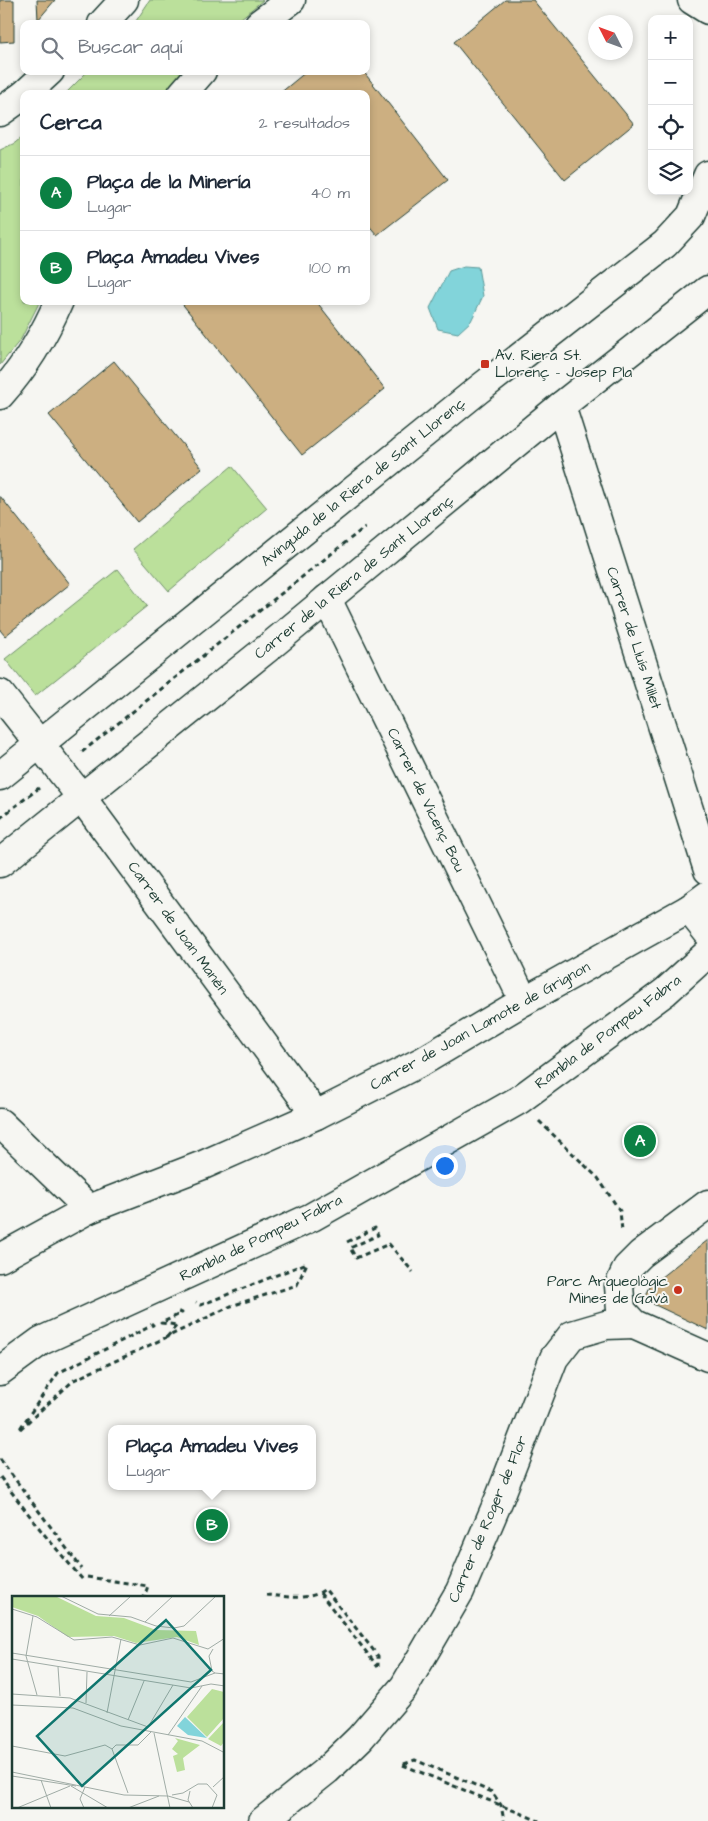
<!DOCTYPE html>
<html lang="es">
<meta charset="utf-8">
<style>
body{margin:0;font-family:"Architects Daughter",sans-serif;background:#f6f6f7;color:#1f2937}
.controls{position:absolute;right:15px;top:15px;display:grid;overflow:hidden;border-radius:10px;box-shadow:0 2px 8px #0003}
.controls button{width:45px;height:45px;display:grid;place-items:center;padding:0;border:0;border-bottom:1px solid #e0e1e3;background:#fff;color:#1f2937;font:25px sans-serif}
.compass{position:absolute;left:588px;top:15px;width:45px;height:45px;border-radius:50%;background:#fff;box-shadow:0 2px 8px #0003;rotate:312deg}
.you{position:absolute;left:444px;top:1165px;width:18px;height:18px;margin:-12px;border:4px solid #fff;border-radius:50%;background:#1a73e8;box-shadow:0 0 0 8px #1a73e833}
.badge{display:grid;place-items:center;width:32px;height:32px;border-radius:50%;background:#0b8043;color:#fff;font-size:16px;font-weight:700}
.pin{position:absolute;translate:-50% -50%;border:2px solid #fff;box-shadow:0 1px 5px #0006}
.popup{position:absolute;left:108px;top:1425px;width:208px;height:65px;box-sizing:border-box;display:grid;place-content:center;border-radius:10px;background:#fff;filter:drop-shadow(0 1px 4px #0005);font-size:16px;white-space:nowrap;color:#747a83}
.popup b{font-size:19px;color:#1f2937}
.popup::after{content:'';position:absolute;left:50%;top:100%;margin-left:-10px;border:10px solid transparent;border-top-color:#fff}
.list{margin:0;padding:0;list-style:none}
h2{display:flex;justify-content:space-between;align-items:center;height:65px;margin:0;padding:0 20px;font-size:21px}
h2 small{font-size:16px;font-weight:400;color:#747a83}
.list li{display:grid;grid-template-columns:32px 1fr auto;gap:15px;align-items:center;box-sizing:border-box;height:75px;padding:0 20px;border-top:1px solid #e0e1e3}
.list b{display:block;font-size:19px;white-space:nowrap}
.list p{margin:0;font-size:16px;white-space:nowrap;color:#747a83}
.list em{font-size:16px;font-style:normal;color:#747a83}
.icon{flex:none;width:28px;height:28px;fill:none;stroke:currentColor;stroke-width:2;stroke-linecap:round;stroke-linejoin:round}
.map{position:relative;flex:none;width:708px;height:1821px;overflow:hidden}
.search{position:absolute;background:#fff;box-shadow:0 2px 8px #0003;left:20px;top:20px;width:350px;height:55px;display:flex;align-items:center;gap:12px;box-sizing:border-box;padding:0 18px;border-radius:10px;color:#747a83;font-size:19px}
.panel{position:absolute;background:#fff;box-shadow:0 2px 8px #0003;left:20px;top:90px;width:350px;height:215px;border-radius:10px}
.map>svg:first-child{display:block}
.green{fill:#bbe09b;stroke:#6d8e68}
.water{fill:#82d4da;stroke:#5a9898}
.building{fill:#ccaf81;stroke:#1f3d34}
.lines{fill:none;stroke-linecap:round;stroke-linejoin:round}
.minor-casing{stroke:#1f3d34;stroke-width:31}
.path{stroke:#1f3d34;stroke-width:3;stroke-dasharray:5 4;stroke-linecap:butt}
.minor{stroke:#f6f6f2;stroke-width:28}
.poi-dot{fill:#c8321e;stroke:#f6f6f2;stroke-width:2}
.labels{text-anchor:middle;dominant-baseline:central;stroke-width:4;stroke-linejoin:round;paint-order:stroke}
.poi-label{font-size:15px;fill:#1f3d34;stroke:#f6f6f2;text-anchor:start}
.street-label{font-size:15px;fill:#1f3d34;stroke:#f6f6f2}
.inset-road{fill:none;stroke:#a0aca6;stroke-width:1}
.view{fill:#0f766e;fill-opacity:0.15;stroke:#0f766e;stroke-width:2.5}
.inset-edge{fill:none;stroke:#1f3d34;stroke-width:2.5}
</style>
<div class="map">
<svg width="708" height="1821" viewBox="0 0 708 1821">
<rect width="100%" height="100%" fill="#f6f6f2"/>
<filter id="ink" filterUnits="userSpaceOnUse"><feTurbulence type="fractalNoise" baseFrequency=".02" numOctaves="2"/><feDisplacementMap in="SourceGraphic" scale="10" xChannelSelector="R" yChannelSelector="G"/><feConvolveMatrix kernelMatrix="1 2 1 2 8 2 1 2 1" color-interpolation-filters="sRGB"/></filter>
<g filter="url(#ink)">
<!-- green -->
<g class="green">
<path d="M 150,0 L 263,0 L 234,24 L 134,24 Z"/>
<path d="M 88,71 L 187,71 L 166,94 L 65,94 Z"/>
<path d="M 24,135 L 24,301 L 40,301 L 21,339 L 0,365 L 0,150 L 15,143 Z"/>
<path d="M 232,466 L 267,508 L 169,591 L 133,549 Z"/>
<path d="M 118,569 L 147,606 L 35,696 L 5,659 Z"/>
</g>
<!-- water -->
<path class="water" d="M 464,266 L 478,267 L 483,296 L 471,321 L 458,333 L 438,329 L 430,308 L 449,271 Z"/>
<!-- building -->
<g class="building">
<path d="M 0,0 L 14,0 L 14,41 L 0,42 Z"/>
<path d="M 37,0 L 55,0 L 38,20 Z"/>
<path d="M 505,0 L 533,0 L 634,124 L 565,180 L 454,42 Z"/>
<path d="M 307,71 L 363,71 L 448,180 L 377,235 L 366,222 L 366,94 L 279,94 Z"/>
<path d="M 180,301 L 316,301 L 385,389 L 302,455 Z"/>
<path d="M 114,361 L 202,468 L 137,522 L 49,415 Z"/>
<path d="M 0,496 L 70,584 L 5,636 L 0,630 Z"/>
<path d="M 708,1240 L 708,1330 L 653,1304 L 646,1295 L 651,1285 Z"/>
</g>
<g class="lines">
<!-- minor casing -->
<g class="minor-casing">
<g id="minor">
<path d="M 692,0 L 708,10"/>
<path d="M 102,24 L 124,0"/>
<path d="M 259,24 L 291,0"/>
<path d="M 25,94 L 50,71"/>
<path d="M 182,94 L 202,71"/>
<path d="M 0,112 L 24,95"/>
<path d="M 0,395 C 25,367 44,336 59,301"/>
<path d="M 561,406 L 708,870"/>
<path d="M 327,599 L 524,1001"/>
<path d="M 0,694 L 82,798 L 316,1115"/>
<path d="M 0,776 L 478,390 L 665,244 L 691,216 L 708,175"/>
<path d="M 0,863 L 269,647 L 561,406 L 708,290"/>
<path d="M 689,909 L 708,933"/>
<path d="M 0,1123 L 89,1209"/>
<path d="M 708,1204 L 641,1254 L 627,1268 L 619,1286 L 621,1310 L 634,1324 L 708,1357"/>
<path d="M 0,1258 L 89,1209 L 203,1165 L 316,1115 L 423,1061 L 524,1001 L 689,909 L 708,895"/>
<path d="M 0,1371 L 41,1341 L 312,1217 L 519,1100 L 665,992 L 708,953"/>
<path d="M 263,1821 L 327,1770 L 360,1738 L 404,1687 L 460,1591 L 500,1497 L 554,1358 L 572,1335 L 606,1325 L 634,1324"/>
</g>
</g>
<!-- path -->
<g class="path">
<path d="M 82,752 L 365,527"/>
<path d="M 0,818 L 39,788"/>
<path d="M 539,1121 L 598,1178 L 620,1211 L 622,1231"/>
<path d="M 347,1242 L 375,1228 L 378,1235 L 350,1248 L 356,1258 L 389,1244 L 413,1272"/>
<path d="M 151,1323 L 153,1325 L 58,1373 L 19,1430 L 74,1380 L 165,1338 L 231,1306 L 297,1285 L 307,1263 L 201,1305 L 196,1302"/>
<path d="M 167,1337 L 177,1325 L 161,1323 L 182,1313 L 176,1311"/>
<path d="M 0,1459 L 82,1569"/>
<path d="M 0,1477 L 43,1533 L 83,1580"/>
<path d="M 87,1577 L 148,1586 L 144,1597"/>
<path d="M 320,1593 L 378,1667"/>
<path d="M 266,1595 C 285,1596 309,1602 325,1589 L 378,1656 L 378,1666"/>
<path d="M 404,1764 L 415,1760 L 492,1792 L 501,1805 L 504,1821"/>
<path d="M 403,1765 L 539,1821"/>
</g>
<!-- minor -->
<use href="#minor" class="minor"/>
</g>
</g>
<!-- markers -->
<g class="poi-dot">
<rect x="480" y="359" width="10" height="10" rx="2.5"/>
<circle cx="678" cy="1290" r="5"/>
</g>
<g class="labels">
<!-- poi labels -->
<g class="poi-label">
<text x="495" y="355">Av. Riera St.<tspan x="495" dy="17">Llorenç - Josep Pla</tspan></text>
<text x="668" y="1281" text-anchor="end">Parc Arqueològic<tspan x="668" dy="17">Mines de Gavà</tspan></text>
</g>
<!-- street labels -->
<g class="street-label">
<text transform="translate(363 482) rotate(-39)">Avinguda de la Riera de Sant Llorenç</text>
<text transform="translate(354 577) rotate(-39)">Carrer de la Riera de Sant Llorenç</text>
<text transform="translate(634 638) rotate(72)">Carrer de Lluís Millet</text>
<text transform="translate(426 800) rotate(64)">Carrer de Vicenç Bou</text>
<text transform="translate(178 928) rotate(54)">Carrer de Joan Manén</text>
<text transform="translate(480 1026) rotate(-29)">Carrer de Joan Lamote de Grignon</text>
<text transform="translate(608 1032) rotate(-37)">Rambla de Pompeu Fabra</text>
<text transform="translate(261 1238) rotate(-26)">Rambla de Pompeu Fabra</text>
<text transform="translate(488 1519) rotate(-67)">Carrer de Roger de Flor</text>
</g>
</g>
<!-- overview -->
<g transform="translate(12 1596)">
<rect width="212" height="212" fill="#f6f6f2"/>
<path d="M 0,0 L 43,0 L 84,20 L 112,22 L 144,34 L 184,35 L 187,49 L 165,41 L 124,47 L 102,40 L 56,41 L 26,20 L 0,11 ZM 200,93 L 212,96 L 212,122 L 195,141 L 175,121 ZM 212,126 L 212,146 L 209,150 L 196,143 ZM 163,142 L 188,149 L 171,162 L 173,174 L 165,176 L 161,160 L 166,158 L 160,153 L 166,145 Z" fill="#bbe09b"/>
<path d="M 173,121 L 195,142 L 176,139 L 165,130 Z" fill="#82d4da"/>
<path class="inset-road" d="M 49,0 L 86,18 L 119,21 L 144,30 L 162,32 L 172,30 L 204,0M 0,13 L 25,21 L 62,44 L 100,41 L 128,49 L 161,42 L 196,53 L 213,42M 21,20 L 14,60 L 25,99M 97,20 L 119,0M 133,26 L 161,0M 201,53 L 197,60 L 200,75 L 203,77M 0,57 L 179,86 L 203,77 L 213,78M 0,63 L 179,92 L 199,88 L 213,90M 46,71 L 48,100M 0,98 L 58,102 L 136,131M 74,107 L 75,76M 0,109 L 61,112 L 109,130 L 190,145 L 213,157M 95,117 L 109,43M 116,124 L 132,85M 136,131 L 161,89M 142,137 L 158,212M 156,139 L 190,90M 0,150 L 53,160 L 93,149 L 100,153M 100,153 L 104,149 L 126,149 L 139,136M 100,153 L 116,197M 0,176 L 112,199 L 156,200 L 177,206M 0,180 L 64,190M 29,184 L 39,212M 59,190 L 96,212M 201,191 L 213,180M 178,195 L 176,204 L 181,212M 160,199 L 171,197 L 186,188 L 195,188 L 205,199 L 200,212M 5,212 L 58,190M 72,212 L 68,203 L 73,191M 116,212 L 147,200"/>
<path class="view" d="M 154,24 L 199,74 L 70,190 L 25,140 Z"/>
<rect width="212" height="212" class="inset-edge"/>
</g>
</svg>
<div class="controls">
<button>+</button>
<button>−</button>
<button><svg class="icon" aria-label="locate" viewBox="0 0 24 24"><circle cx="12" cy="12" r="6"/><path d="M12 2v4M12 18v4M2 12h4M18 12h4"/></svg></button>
<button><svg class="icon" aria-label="layers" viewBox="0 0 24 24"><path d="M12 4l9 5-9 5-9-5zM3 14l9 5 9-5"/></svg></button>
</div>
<svg class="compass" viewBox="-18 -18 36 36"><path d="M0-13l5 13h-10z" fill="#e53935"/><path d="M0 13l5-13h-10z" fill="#747a83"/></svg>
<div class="you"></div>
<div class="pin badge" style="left:640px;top:1141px">A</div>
<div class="pin badge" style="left:212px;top:1525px">B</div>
<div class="popup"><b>Plaça Amadeu Vives</b>Lugar</div>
<div class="search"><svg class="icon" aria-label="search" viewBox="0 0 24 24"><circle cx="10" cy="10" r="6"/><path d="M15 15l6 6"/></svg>Buscar aquí</div>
<section class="panel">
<h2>Cerca<small>2 resultados</small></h2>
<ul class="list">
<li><span class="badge">A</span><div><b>Plaça de la Minería</b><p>Lugar</p></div><em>40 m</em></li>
<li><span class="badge">B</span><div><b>Plaça Amadeu Vives</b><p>Lugar</p></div><em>100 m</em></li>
</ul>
</section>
</div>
